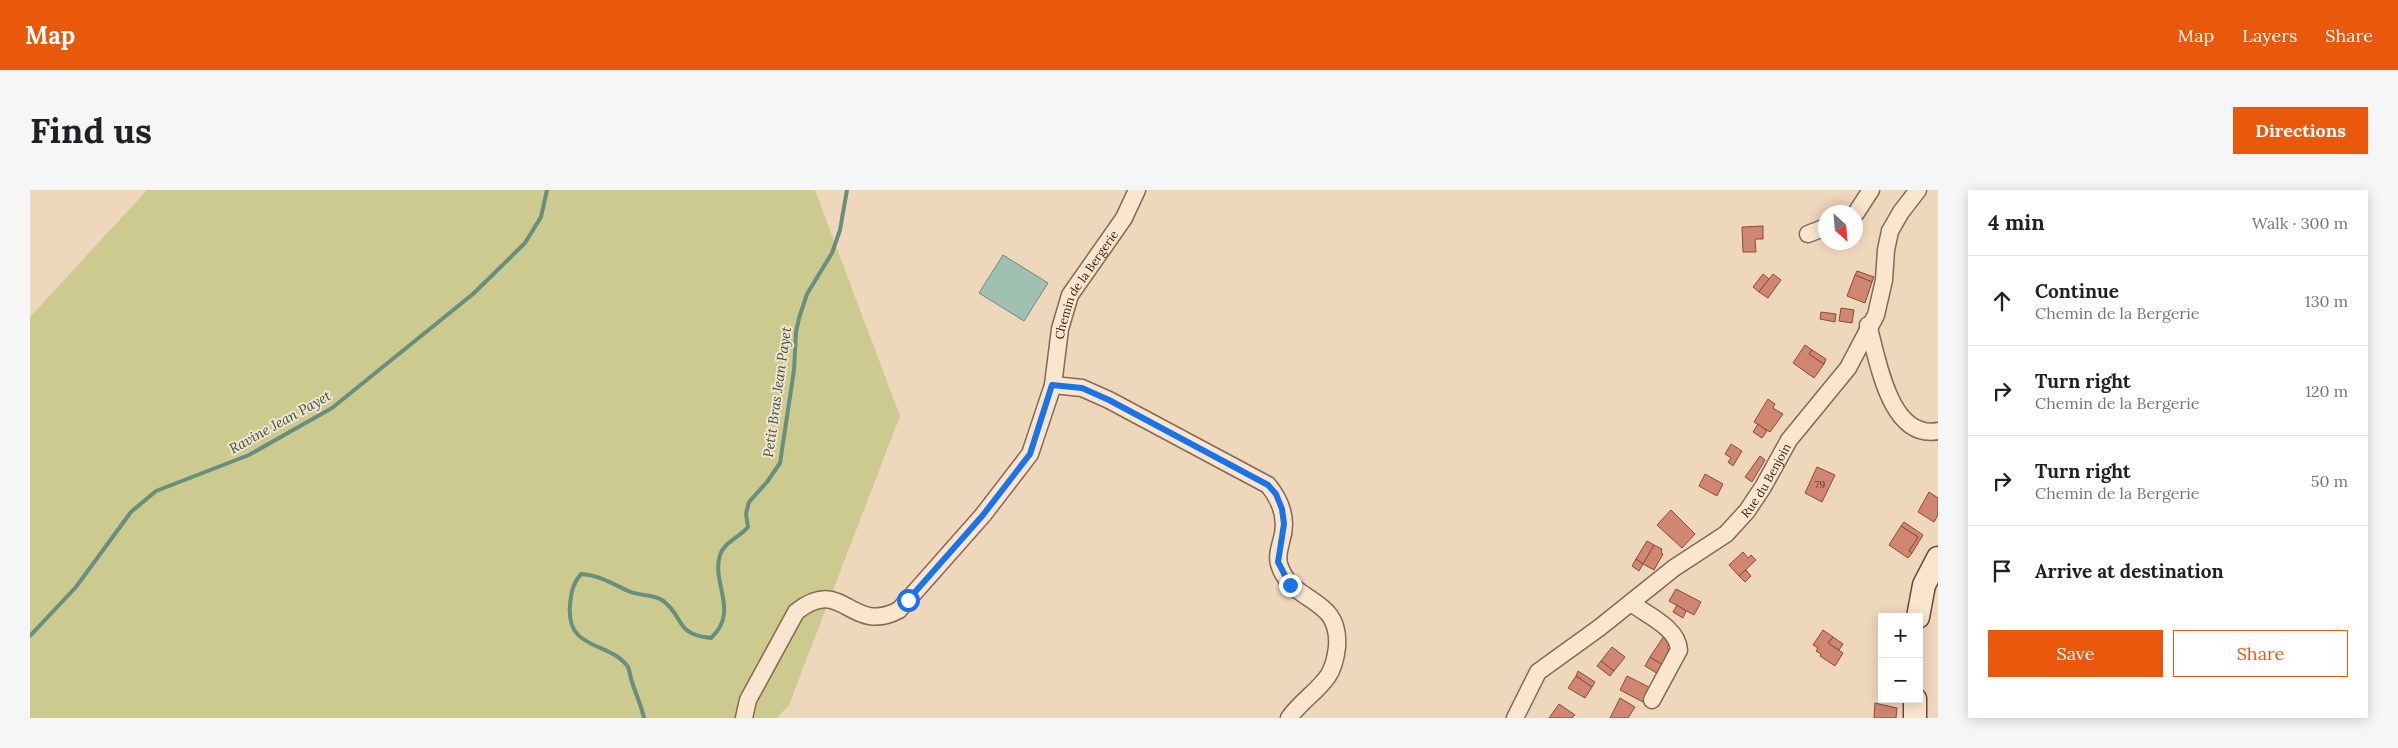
<!DOCTYPE html>
<meta charset="utf-8">
<style>
body{margin:0;font-family:Lora,serif;background:#f6f6f6;color:#202124}
.controls{position:absolute;right:15px;bottom:15px;display:grid;overflow:hidden;border-radius:0px;box-shadow:0 2px 12px #0003}
.controls button{width:45px;height:45px;display:grid;place-items:center;padding:0;border:0;border-bottom:1px solid #e0e0e0;background:#fff;color:#202124;font:25px sans-serif}
.compass{position:absolute;left:1788px;top:15px;width:45px;height:45px;border-radius:50%;background:#fff;box-shadow:0 2px 12px #0003;rotate:154deg}
.stop{position:absolute;width:15px;height:15px;margin:-11px;border:4px solid #1a73e8;border-radius:50%;background:#fff}
.stop.end{background:#1a73e8;border-color:#fff;box-shadow:0 1px 5px #0008}
.list{margin:0;padding:0;list-style:none}
h2{display:flex;justify-content:space-between;align-items:center;height:65px;margin:0;padding:0 20px;font-size:21px}
h2 small{font-size:16px;font-weight:400;color:#757577}
.list li{display:grid;grid-template-columns:32px 1fr auto;gap:15px;align-items:center;box-sizing:border-box;height:90px;padding:0 20px;border-top:1px solid #e0e0e0}
.list b{display:block;font-size:19px;white-space:nowrap}
.list p{margin:0;font-size:16px;white-space:nowrap;color:#757577}
.list em{font-size:16px;font-style:normal;color:#757577}
.actions{display:flex;gap:10px;padding:15px 20px}
.actions a{flex:1;padding:11px 0;border:1px solid #ea580c;border-radius:0px;text-align:center;font-size:18px;color:#ea580c}
.actions .main{background:#ea580c;color:#fff}
.icon{flex:none;width:28px;height:28px;fill:none;stroke:currentColor;stroke-width:2;stroke-linecap:round;stroke-linejoin:round}
.map{position:relative;flex:none;width:1908px;height:528px;overflow:hidden;border-radius:0px}
header{display:flex;align-items:center;gap:30px;box-sizing:border-box;height:70px;padding:0 25px;background:#ea580c;color:#fff}
header strong{font-size:24px}
nav{display:flex;gap:28px;margin-inline-start:auto;font-size:18px}
.intro{display:flex;align-items:center;justify-content:space-between;box-sizing:border-box;height:120px;padding:0 30px}
h1{margin:0;font-size:35px}
.button{padding:12px 22px;border-radius:0px;background:#ea580c;color:#fff;font-size:18px;font-weight:700}
main{display:flex;gap:30px;padding:0 30px}
aside{flex:1;background:#fff;border-radius:0px;box-shadow:0 2px 12px #0003}
.map>svg:first-child{display:block}
.green{fill:#cdca90}
.water{fill:#a0c0b1;stroke:#688e7d}
.lines{fill:none;stroke-linecap:round;stroke-linejoin:round}
.stream{stroke:#688e7d;stroke-width:4}
.building{fill:#d08670;stroke:#884b3a}
.street-casing{stroke:#876755;stroke-width:19}
.secondary-casing{stroke:#694838;stroke-width:25}
.street{stroke:#fae6cf;stroke-width:16}
.secondary{stroke:#fae6cf;stroke-width:22}
.route{stroke:#1a73e8;stroke-width:6}
.labels{text-anchor:middle;dominant-baseline:central;stroke-width:4;stroke-linejoin:round;paint-order:stroke}
.number-label{font-size:10px;fill:#5c3c30}
.street-label{font-size:12px;fill:#36231b;stroke:#f7e3cc}
.water-label{font-size:14px;font-style:italic;fill:#29574b;stroke:#f7e3cc}
</style>
<header>
<strong>Map</strong>
<nav><a>Map</a><a>Layers</a><a>Share</a></nav>
</header>
<div class="intro"><h1>Find us</h1><a class="button">Directions</a></div>
<main>
<div class="map">
<svg width="1908" height="528" viewBox="0 0 1908 528">
<rect width="100%" height="100%" fill="#efd7bc"/>
<!-- green -->
<path class="green" d="M 117,0 L 785,0 L 870,226 L 759,515 L 747,528 L 0,528 L 0,127 Z"/>
<!-- water -->
<path class="water" d="M 973,65 L 1018,93 L 994,131 L 949,103 Z"/>
<g class="lines">
<!-- stream -->
<g class="stream">
<path d="M 0,446 L 46,397 L 101,322 L 126,301 L 219,265 L 302,218 L 443,104 L 495,53 L 511,27 L 517,0"/>
<path d="M 614,528 C 611,515 606,504 602,492 C 600,487 600,481 598,477 C 579,450 536,462 540,415 C 541,403 543,393 551,384 C 569,385 583,394 598,401 C 609,406 623,404 632,410 C 655,426 644,445 681,448 C 710,421 681,394 690,365 C 694,352 710,347 718,337 L 716,324 L 719,312 L 737,292 L 750,273 L 764,180 L 766,142 L 769,128 L 777,104 L 802,63 L 810,40 L 817,0"/>
</g>
</g>
<!-- building -->
<g class="building">
<path d="M 1733,36 L 1733,49 L 1725,49 L 1726,62 L 1713,62 L 1712,37 Z"/>
<path d="M 1827,81 L 1844,87 L 1842,92 L 1825,85 Z"/>
<path d="M 1733,84 L 1739,89 L 1729,102 L 1723,97 Z"/>
<path d="M 1743,84 L 1751,90 L 1738,108 L 1729,102 Z"/>
<path d="M 1825,85 L 1842,92 L 1835,113 L 1817,106 Z"/>
<path d="M 1811,118 L 1824,120 L 1822,133 L 1809,131 Z"/>
<path d="M 1791,122 L 1806,124 L 1805,132 L 1790,129 Z"/>
<path d="M 1775,155 L 1782,160 L 1779,164 L 1794,174 L 1784,188 L 1763,173 Z"/>
<path d="M 1782,160 L 1796,169 L 1794,174 L 1779,164 Z"/>
<path d="M 1738,209 L 1745,214 L 1743,218 L 1753,224 L 1740,242 L 1724,232 Z"/>
<path d="M 1728,234 L 1737,241 L 1732,248 L 1723,242 Z"/>
<path d="M 1701,254 L 1712,261 L 1703,276 L 1698,272 L 1701,268 L 1695,264 Z"/>
<path d="M 1730,266 L 1735,270 L 1722,292 L 1715,287 Z"/>
<path d="M 1787,277 L 1805,285 L 1792,312 L 1775,303 Z"/>
<path d="M 1675,284 L 1693,294 L 1687,306 L 1669,296 Z"/>
<path d="M 1899,302 L 1908,308 L 1908,325 L 1904,332 L 1888,322 Z"/>
<path d="M 1641,320 L 1665,344 L 1652,358 L 1627,335 Z"/>
<path d="M 1874,332 L 1893,345 L 1882,363 L 1879,361 L 1888,347 L 1871,336 Z"/>
<path d="M 1871,336 L 1888,347 L 1879,361 L 1882,363 L 1878,368 L 1859,355 Z"/>
<path d="M 1617,351 L 1624,355 L 1613,374 L 1606,369 Z"/>
<path d="M 1624,355 L 1632,359 L 1631,362 L 1633,364 L 1624,380 L 1613,374 Z"/>
<path d="M 1713,362 L 1718,368 L 1721,365 L 1726,370 L 1709,386 L 1699,375 Z"/>
<path d="M 1606,369 L 1613,374 L 1609,381 L 1602,376 Z"/>
<path d="M 1716,380 L 1721,386 L 1715,392 L 1709,386 Z"/>
<path d="M 1646,399 L 1671,412 L 1664,425 L 1639,411 Z"/>
<path d="M 1647,415 L 1656,421 L 1653,428 L 1643,422 Z"/>
<path d="M 1793,440 L 1803,447 L 1798,453 L 1813,463 L 1805,476 L 1790,466 L 1791,464 L 1786,461 L 1788,458 L 1783,455 Z"/>
<path d="M 1636,443 L 1644,449 L 1637,458 L 1645,464 L 1636,477 L 1620,467 Z"/>
<path d="M 1803,447 L 1813,454 L 1809,460 L 1798,453 Z"/>
<path d="M 1582,457 L 1595,467 L 1584,481 L 1571,471 Z"/>
<path d="M 1620,467 L 1636,477 L 1630,485 L 1615,476 Z"/>
<path d="M 1571,471 L 1584,481 L 1580,486 L 1567,476 Z"/>
<path d="M 1548,481 L 1565,492 L 1562,497 L 1546,486 Z"/>
<path d="M 1546,486 L 1562,497 L 1555,508 L 1538,498 Z"/>
<path d="M 1597,486 L 1621,498 L 1613,512 L 1590,500 Z"/>
<path d="M 1590,508 L 1605,517 L 1598,528 L 1580,528 Z"/>
<path d="M 1845,513 L 1867,518 L 1866,528 L 1844,528 Z"/>
<path d="M 1529,514 L 1545,525 L 1542,528 L 1519,528 Z"/>
</g>
<g class="lines">
<!-- street casing -->
<g class="street-casing">
<g id="street">
<path d="M 1826,23 L 1841,0"/>
<path d="M 1778,44 L 1796,37"/>
<path d="M 1838,135 C 1848,169 1859,250 1908,241"/>
<path d="M 1023,195 L 1052,198 L 1079,210 L 1238,295 C 1252,312 1258,331 1251,352 C 1249,360 1247,366 1249,374 C 1261,415 1311,405 1307,457 C 1306,466 1304,477 1298,486 C 1288,501 1270,512 1259,528"/>
<path d="M 1601,413 C 1617,425 1648,438 1649,460 L 1622,510"/>
<path id="s1" d="M 714,528 L 718,510 L 766,422 C 813,384 820,446 869,420 L 953,325 L 1000,264 L 1023,195 L 1030,139 L 1040,105 L 1094,28 L 1107,0"/>
<path id="s2" d="M 1485,528 L 1508,482 L 1569,438 L 1644,378 L 1696,344 L 1717,321 L 1733,297 L 1759,250 L 1818,178 L 1846,125 L 1854,90 L 1856,60 L 1860,41 L 1871,22 L 1888,0"/>
</g>
</g>
<!-- secondary casing -->
<g class="secondary-casing">
<g id="secondary">
<path d="M 1888,427 L 1894,395 L 1908,368"/>
<path d="M 1885,528 L 1885,509"/>
</g>
</g>
<!-- street -->
<use href="#street" class="street"/>
<!-- secondary -->
<use href="#secondary" class="secondary"/>
</g>
<g class="lines">
<!-- route -->
<path class="route" d="M 878,410 L 953,325 L 1000,264 L 1022,195 L 1052,198 L 1079,210 L 1238,295 L 1246,304 L 1252,319 L 1254,334 L 1248,372 L 1260,395"/>
</g>
<g class="labels">
<!-- number labels -->
<g class="number-label">
<text x="1790" y="294">79</text>
</g>
<!-- street labels -->
<g class="street-label">
<text stroke="none"><textPath href="#s1" startOffset="614">Chemin de la Bergerie</textPath></text>
<text stroke="none"><textPath href="#s2" startOffset="352">Rue du Benjoin</textPath></text>
</g>
<!-- water labels -->
<g class="water-label">
<text transform="translate(747 202) rotate(-82)">Petit Bras Jean Payet</text>
<text transform="translate(250 232) rotate(-29)">Ravine Jean Payet</text>
</g>
</g>
</svg>
<div class="controls">
<button>+</button>
<button>−</button>
</div>
<svg class="compass" viewBox="-18 -18 36 36"><path d="M0-13l5 13h-10z" fill="#e53935"/><path d="M0 13l5-13h-10z" fill="#757577"/></svg>
<div class="stop" style="left:878px;top:410px"></div>
<div class="stop end" style="left:1260px;top:395px"></div>
</div>
<aside>
<h2>4 min<small>Walk · 300 m</small></h2>
<ul class="list">
<li><svg class="icon" aria-label="ahead" viewBox="0 0 24 24"><path d="M12 20V5M6 11l6-6 6 6"/></svg><div><b>Continue</b><p>Chemin de la Bergerie</p></div><em>130 m</em></li>
<li><svg class="icon" aria-label="right" viewBox="0 0 24 24"><path d="M7 20v-9h11M14 6l5 5-5 5"/></svg><div><b>Turn right</b><p>Chemin de la Bergerie</p></div><em>120 m</em></li>
<li><svg class="icon" aria-label="right" viewBox="0 0 24 24"><path d="M7 20v-9h11M14 6l5 5-5 5"/></svg><div><b>Turn right</b><p>Chemin de la Bergerie</p></div><em>50 m</em></li>
<li><svg class="icon" aria-label="arrive" viewBox="0 0 24 24"><path d="M6 21V4h12l-3 4 3 4H6"/></svg><div><b>Arrive at destination</b></div></li>
</ul>
<div class="actions"><a class="main">Save</a><a>Share</a></div>
</aside>
</main>
